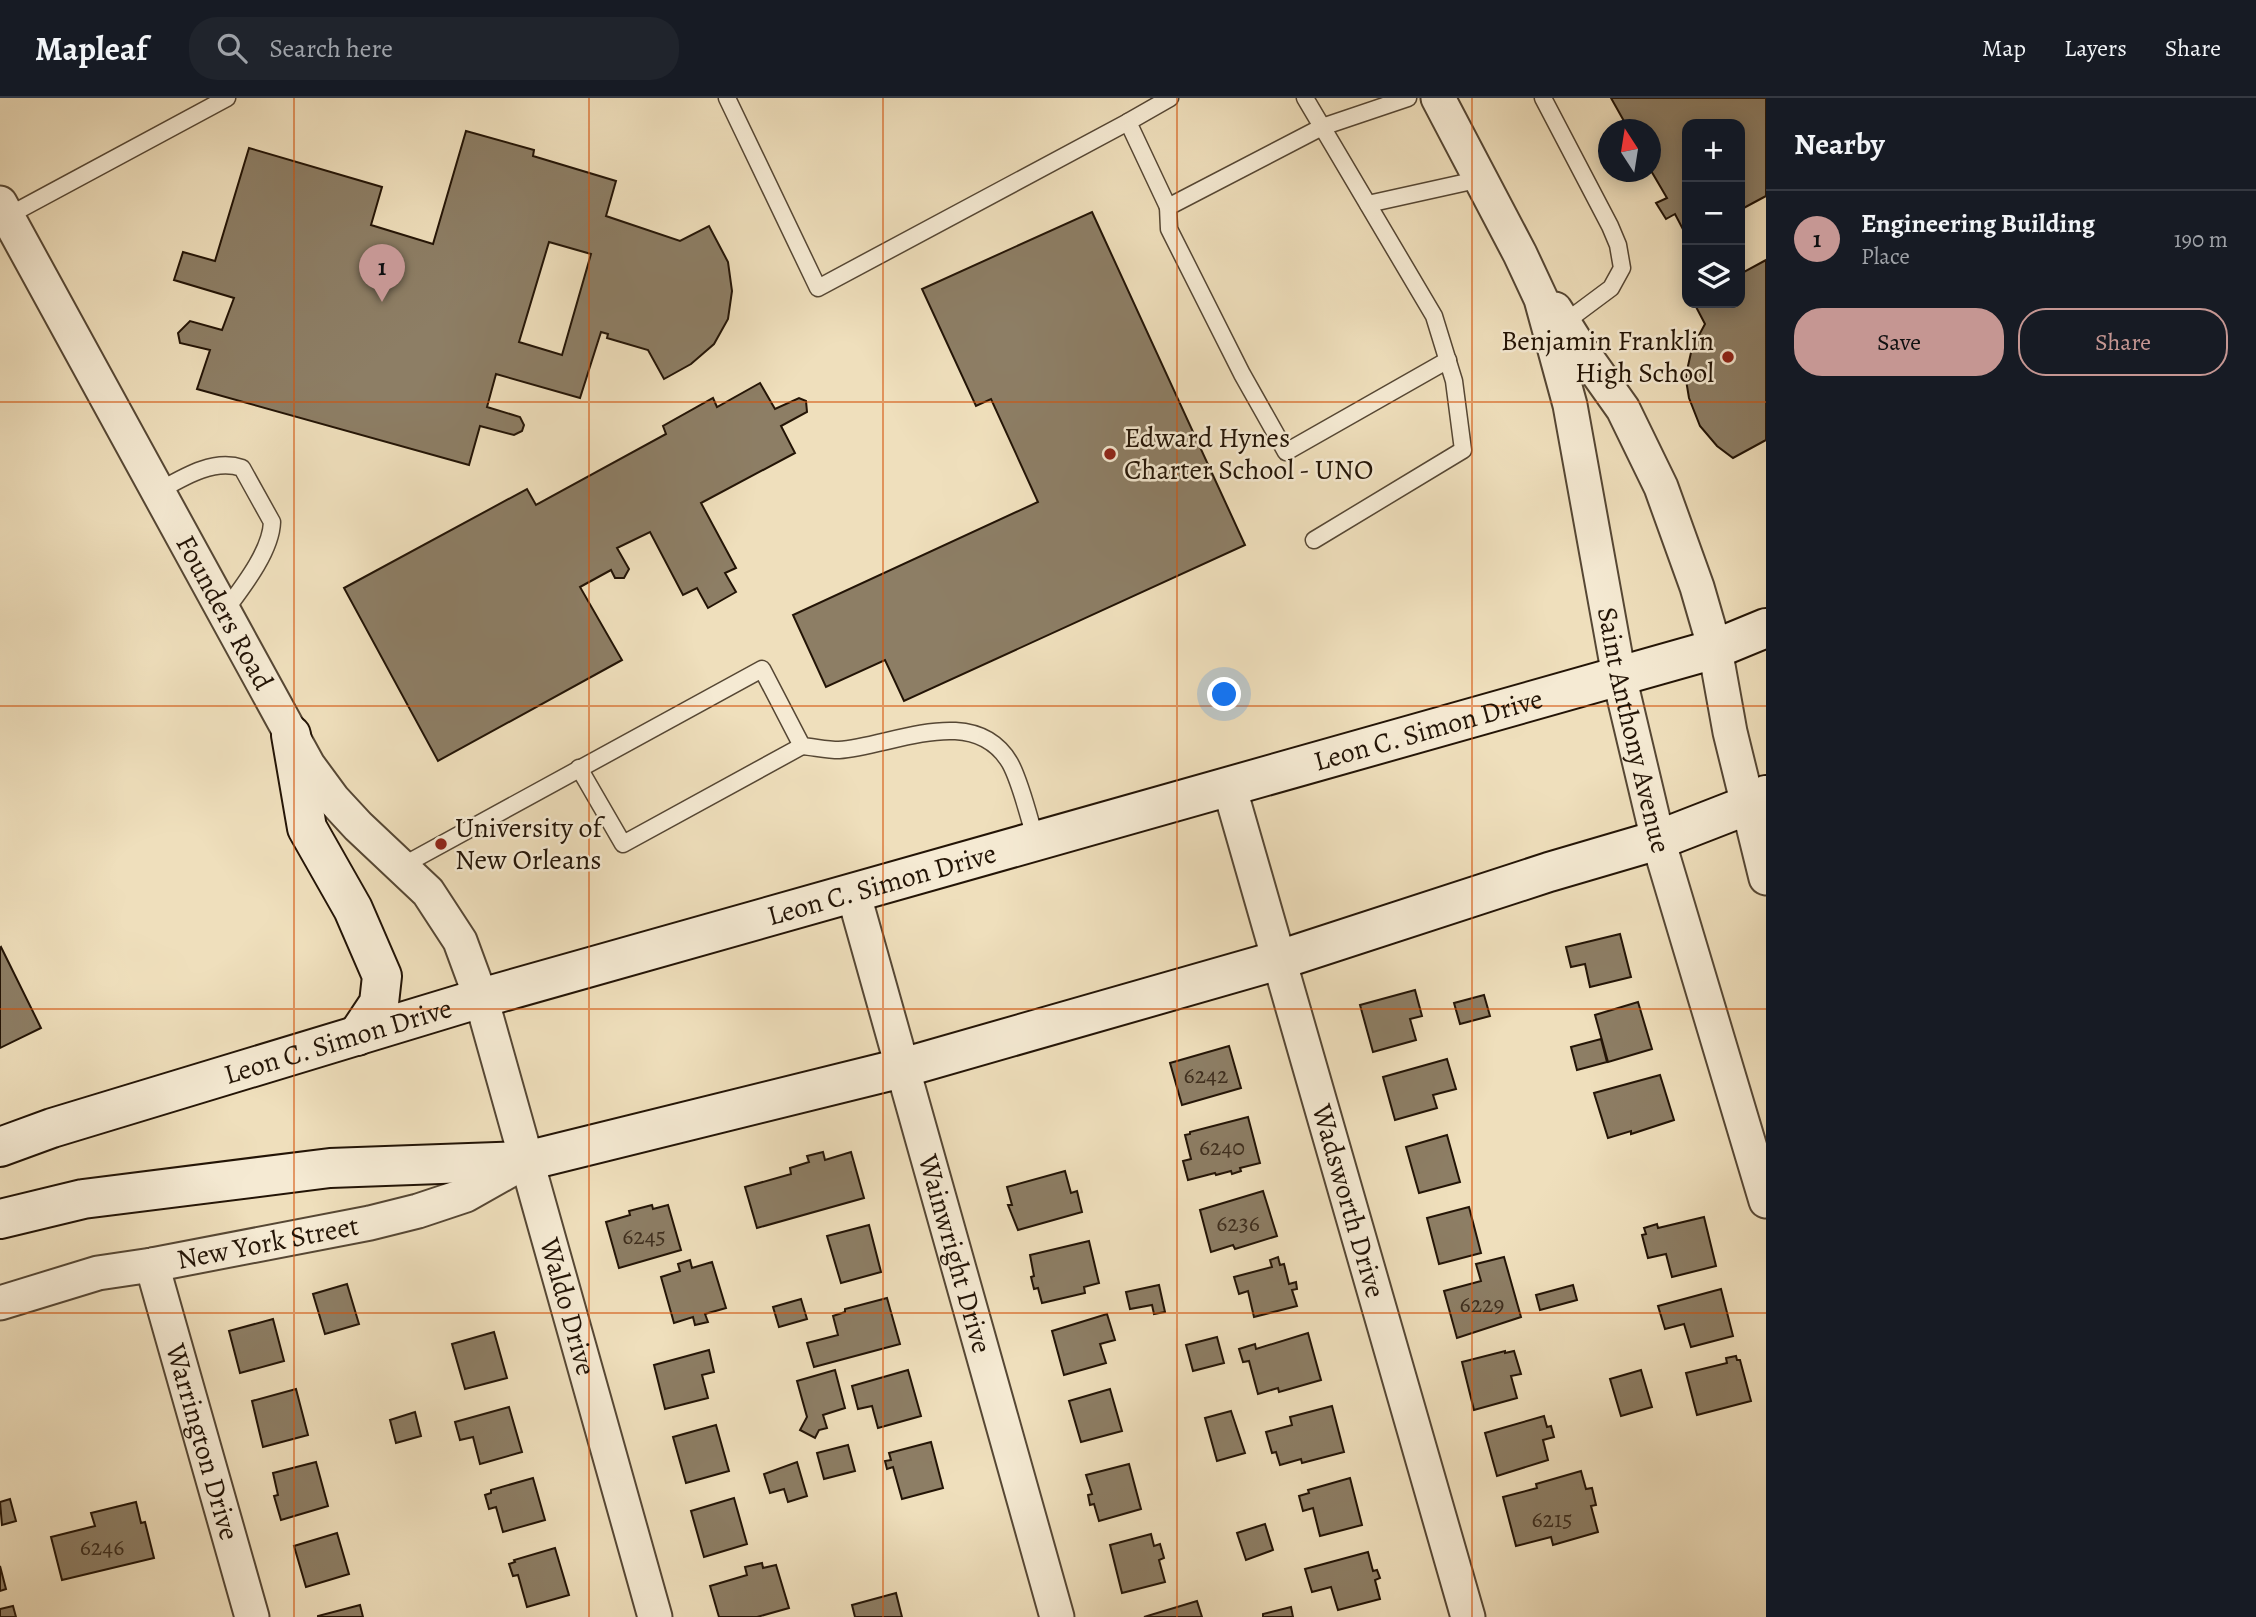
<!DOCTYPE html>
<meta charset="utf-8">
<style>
body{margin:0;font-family:Alegreya,serif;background:#20242c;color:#f1f3f6}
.controls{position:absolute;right:21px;top:21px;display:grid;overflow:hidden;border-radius:14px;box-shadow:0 4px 18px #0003}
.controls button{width:63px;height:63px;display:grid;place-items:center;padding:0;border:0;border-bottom:2px solid #363941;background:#171b24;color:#f1f3f6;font:35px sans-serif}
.compass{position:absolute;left:1598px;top:21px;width:63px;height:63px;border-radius:50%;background:#171b24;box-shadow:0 4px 18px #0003;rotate:348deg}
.you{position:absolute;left:1225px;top:597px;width:24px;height:24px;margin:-18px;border:5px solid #fff;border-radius:50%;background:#1a73e8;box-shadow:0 0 0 10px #1a73e833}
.badge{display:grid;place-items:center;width:46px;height:46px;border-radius:50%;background:#c59692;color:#111;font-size:23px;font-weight:700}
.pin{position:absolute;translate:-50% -58px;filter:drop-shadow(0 2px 4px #0008)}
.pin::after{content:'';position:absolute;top:37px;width:24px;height:21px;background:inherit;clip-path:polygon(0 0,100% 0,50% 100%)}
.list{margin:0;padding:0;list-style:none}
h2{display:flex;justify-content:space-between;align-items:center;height:91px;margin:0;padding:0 28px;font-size:30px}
h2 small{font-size:23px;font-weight:400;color:#9ea1a6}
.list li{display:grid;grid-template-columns:46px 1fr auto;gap:21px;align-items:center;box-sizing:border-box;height:98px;padding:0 28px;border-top:2px solid #363941}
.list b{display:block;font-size:26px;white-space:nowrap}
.list p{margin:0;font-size:23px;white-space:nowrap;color:#9ea1a6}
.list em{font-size:23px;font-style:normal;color:#9ea1a6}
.actions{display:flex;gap:14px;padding:21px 28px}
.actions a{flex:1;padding:16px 0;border:2px solid #c59692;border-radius:28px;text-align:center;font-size:24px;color:#c59692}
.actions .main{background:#c59692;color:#111}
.icon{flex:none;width:38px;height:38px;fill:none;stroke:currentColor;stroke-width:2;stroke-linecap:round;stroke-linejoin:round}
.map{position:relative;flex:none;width:1766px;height:1519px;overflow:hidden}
header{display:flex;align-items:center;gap:42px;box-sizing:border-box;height:98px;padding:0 35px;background:#171b24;border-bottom:2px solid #363941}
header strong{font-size:33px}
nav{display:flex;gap:38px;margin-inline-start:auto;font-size:24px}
.search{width:490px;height:63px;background:#20242c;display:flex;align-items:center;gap:18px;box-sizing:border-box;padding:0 24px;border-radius:28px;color:#9ea1a6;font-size:26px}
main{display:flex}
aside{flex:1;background:#171b24}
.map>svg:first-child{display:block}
.building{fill:#8d7e65;stroke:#231406;stroke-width:2;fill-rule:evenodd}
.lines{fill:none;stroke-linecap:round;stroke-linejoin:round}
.service-casing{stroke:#564734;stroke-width:19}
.minor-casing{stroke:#564734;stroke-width:37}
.secondary-casing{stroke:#231406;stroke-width:42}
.service{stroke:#f5ead3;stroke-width:16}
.minor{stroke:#f5ead3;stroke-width:33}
.secondary{stroke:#f5ead3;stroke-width:38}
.grid{fill:none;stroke:#d4520b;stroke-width:2;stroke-opacity:0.55}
.poi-dot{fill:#8f2418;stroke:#f5ead3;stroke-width:2.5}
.labels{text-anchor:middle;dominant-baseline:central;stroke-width:5;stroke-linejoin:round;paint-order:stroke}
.number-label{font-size:24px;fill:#3e2e1e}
.poi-label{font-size:28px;fill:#231406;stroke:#f5ead3;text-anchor:start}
.street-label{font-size:28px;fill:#231406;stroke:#f5ead3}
</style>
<header>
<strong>Mapleaf</strong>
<div class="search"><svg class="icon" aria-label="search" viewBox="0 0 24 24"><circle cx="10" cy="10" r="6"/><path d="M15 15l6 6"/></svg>Search here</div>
<nav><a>Map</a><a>Layers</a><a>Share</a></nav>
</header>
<main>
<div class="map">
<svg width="1766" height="1519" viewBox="0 0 1766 1519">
<rect width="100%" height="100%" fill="#efdfbc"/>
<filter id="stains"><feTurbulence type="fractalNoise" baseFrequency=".00286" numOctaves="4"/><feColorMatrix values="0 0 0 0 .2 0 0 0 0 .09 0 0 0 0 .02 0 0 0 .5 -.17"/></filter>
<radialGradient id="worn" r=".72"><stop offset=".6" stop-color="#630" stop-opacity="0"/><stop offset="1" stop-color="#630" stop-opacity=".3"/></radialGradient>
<!-- building -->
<g class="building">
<path d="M 1611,0 L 1766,0 L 1766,98 L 1740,112 L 1740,26 L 1687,26 L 1687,139 L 1675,116 L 1666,121 L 1656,105 L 1667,100 L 1650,71 L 1650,32 L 1629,32 Z"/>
<path d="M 466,33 L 534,52 L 533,58 L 616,83 L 606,118 L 680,143 L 709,128 L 728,164 L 732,193 L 728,221 L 714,246 L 691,266 L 664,281 L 648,252 L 607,240 L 608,236 L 601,234 L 580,300 L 496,276 L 487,309 L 520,319 L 524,327 L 522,333 L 514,337 L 480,328 L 469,367 L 197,291 L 210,252 L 180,245 L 178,235 L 190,223 L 222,232 L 234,200 L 174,182 L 183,154 L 215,163 L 249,50 L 382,89 L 371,127 L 433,146 ZM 549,144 L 591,156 L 562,257 L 519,244 Z"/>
<path d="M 1092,114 L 1245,447 L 904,603 L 885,562 L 826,589 L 793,517 L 1038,404 L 991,301 L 976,308 L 922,191 Z"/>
<path d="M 1766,162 L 1766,342 L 1733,360 L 1717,348 L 1700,328 L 1689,300 L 1686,282 L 1688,268 L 1692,250 L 1705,226 L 1694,205 L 1740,205 L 1740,176 Z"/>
<path d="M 760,285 L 775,311 L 799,300 L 806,303 L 807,314 L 781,328 L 795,355 L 701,405 L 736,470 L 725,475 L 736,494 L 708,510 L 697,490 L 683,497 L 650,434 L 617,450 L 629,471 L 624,480 L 615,480 L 611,472 L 580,489 L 622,562 L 438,663 L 344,490 L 527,391 L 536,407 L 666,336 L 663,328 L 713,300 L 717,309 Z"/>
<path d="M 1620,836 L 1631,879 L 1590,889 L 1585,866 L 1571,869 L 1566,849 Z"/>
<path d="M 1,849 L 41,930 L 0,950 L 0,850 Z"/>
<path d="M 1415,892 L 1422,918 L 1410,921 L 1416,942 L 1373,954 L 1360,907 Z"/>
<path d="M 1484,897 L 1490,918 L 1460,926 L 1454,905 Z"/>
<path d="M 1638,904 L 1652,951 L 1608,964 L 1595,917 Z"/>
<path d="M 1601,941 L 1607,964 L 1577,972 L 1571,949 Z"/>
<path d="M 1229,948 L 1241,990 L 1182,1007 L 1170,965 Z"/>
<path d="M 1447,961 L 1456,991 L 1433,997 L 1437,1010 L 1395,1022 L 1383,979 Z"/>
<path d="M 1660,977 L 1674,1022 L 1631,1036 L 1631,1033 L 1608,1040 L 1594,995 Z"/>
<path d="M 1248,1019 L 1260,1065 L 1240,1070 L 1241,1073 L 1232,1076 L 1231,1073 L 1216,1077 L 1215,1075 L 1188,1082 L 1183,1063 L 1191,1061 L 1185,1037 L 1190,1036 L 1190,1034 Z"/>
<path d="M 1447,1037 L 1460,1084 L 1419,1095 L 1406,1049 Z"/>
<path d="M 823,1054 L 825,1062 L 851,1054 L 864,1100 L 757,1130 L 745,1089 L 791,1076 L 790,1070 L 809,1064 L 807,1058 Z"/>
<path d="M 1065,1073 L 1071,1095 L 1077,1093 L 1082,1114 L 1018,1132 L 1008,1107 L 1012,1107 L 1007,1089 Z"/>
<path d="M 1263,1093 L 1277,1138 L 1235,1151 L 1233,1147 L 1211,1154 L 1200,1112 Z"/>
<path d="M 652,1107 L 653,1111 L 668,1107 L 681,1152 L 619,1170 L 606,1124 L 630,1117 L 629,1113 Z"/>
<path d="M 1469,1109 L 1481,1155 L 1439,1166 L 1427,1120 Z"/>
<path d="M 1704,1119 L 1716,1168 L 1672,1179 L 1666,1156 L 1648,1160 L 1642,1137 L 1646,1136 L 1644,1130 L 1657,1126 L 1658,1130 Z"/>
<path d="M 869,1127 L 881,1174 L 841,1185 L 827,1138 Z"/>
<path d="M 1089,1143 L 1099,1185 L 1084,1189 L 1085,1195 L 1042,1205 L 1038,1190 L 1034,1191 L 1031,1179 L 1034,1178 L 1030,1157 Z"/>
<path d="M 1278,1159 L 1280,1167 L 1284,1166 L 1289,1186 L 1296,1184 L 1297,1191 L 1292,1192 L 1297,1208 L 1254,1219 L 1248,1193 L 1239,1196 L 1234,1179 L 1272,1169 L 1270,1162 Z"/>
<path d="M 1504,1159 L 1521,1219 L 1457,1240 L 1444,1193 L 1481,1183 L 1476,1166 Z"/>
<path d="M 690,1162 L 692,1170 L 712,1164 L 726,1210 L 705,1216 L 708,1224 L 695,1227 L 693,1219 L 674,1225 L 661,1179 L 680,1173 L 678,1166 Z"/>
<path d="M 347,1186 L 359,1226 L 325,1236 L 313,1196 Z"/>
<path d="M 1159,1187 L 1165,1214 L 1154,1216 L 1152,1207 L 1130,1211 L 1126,1194 Z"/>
<path d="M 1573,1187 L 1577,1202 L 1540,1212 L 1536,1197 Z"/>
<path d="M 1721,1191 L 1733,1238 L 1691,1249 L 1684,1226 L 1665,1231 L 1658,1208 Z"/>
<path d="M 887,1200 L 900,1246 L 814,1269 L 807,1245 L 838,1237 L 833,1218 L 845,1214 L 845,1211 Z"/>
<path d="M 801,1201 L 807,1221 L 779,1229 L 773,1209 Z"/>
<path d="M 1107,1216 L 1115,1242 L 1100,1246 L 1106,1265 L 1064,1277 L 1052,1233 Z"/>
<path d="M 273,1221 L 284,1263 L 240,1275 L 229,1233 Z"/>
<path d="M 494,1234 L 507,1280 L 465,1291 L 452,1246 Z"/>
<path d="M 1308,1235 L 1321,1282 L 1279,1294 L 1278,1290 L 1258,1296 L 1249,1263 L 1243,1264 L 1239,1251 L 1255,1246 L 1256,1251 Z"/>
<path d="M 1217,1239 L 1224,1265 L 1193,1273 L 1186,1247 Z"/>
<path d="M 709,1252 L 714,1274 L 702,1277 L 708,1300 L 665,1311 L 654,1267 Z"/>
<path d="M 1505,1253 L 1505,1255 L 1514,1253 L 1521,1276 L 1511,1278 L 1517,1300 L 1474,1312 L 1462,1264 Z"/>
<path d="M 1736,1258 L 1737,1262 L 1740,1262 L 1751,1303 L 1697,1317 L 1686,1275 L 1727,1265 L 1726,1260 Z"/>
<path d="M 835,1272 L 845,1310 L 823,1317 L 827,1330 L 819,1332 L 815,1340 L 800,1332 L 807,1319 L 797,1283 Z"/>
<path d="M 908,1272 L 921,1318 L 878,1330 L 872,1308 L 858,1311 L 852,1288 Z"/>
<path d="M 1641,1272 L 1652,1309 L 1621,1318 L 1610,1281 Z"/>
<path d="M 296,1291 L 308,1337 L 263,1349 L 252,1303 Z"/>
<path d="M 1110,1291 L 1122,1333 L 1081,1344 L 1069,1303 Z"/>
<path d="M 1332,1308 L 1344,1354 L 1302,1365 L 1301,1361 L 1280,1367 L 1276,1354 L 1272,1355 L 1266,1334 L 1292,1327 L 1290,1319 Z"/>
<path d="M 509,1309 L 522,1354 L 480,1366 L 473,1339 L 460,1342 L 455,1324 Z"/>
<path d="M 1231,1313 L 1245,1355 L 1217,1363 L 1205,1320 Z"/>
<path d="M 415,1314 L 421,1338 L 396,1345 L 390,1322 Z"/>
<path d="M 1544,1318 L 1547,1329 L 1551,1328 L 1554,1339 L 1543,1342 L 1548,1362 L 1497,1378 L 1485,1335 Z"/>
<path d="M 716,1327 L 729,1373 L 686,1385 L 673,1339 Z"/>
<path d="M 931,1344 L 943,1390 L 902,1401 L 893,1369 L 887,1371 L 885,1363 L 891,1362 L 889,1355 Z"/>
<path d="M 848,1347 L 855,1373 L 824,1381 L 817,1355 Z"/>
<path d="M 316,1364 L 328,1408 L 281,1422 L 274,1398 L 278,1397 L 273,1375 Z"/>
<path d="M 797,1364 L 807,1398 L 788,1404 L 784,1391 L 770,1395 L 764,1376 Z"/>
<path d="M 1129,1366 L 1141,1411 L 1099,1423 L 1094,1406 L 1090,1407 L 1088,1397 L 1092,1396 L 1086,1377 Z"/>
<path d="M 1581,1373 L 1586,1391 L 1592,1390 L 1596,1407 L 1591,1408 L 1598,1434 L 1553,1447 L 1551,1439 L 1516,1448 L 1503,1399 L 1537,1390 L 1536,1386 Z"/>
<path d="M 533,1380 L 545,1422 L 503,1434 L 496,1409 L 489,1411 L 485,1397 L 491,1395 L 491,1392 Z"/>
<path d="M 1350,1380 L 1362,1427 L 1320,1438 L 1313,1410 L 1303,1413 L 1299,1398 L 1309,1395 L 1308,1392 Z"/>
<path d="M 734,1400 L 747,1446 L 704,1459 L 691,1413 Z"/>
<path d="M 10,1401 L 16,1423 L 2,1427 L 0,1404 Z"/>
<path d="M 136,1404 L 141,1425 L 145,1424 L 154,1460 L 62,1482 L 51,1439 L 95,1428 L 91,1415 Z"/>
<path d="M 1265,1426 L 1273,1452 L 1246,1462 L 1237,1435 Z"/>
<path d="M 337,1435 L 349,1476 L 306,1489 L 294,1448 Z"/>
<path d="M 1151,1436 L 1154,1448 L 1160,1446 L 1164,1460 L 1159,1462 L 1165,1484 L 1122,1495 L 1110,1447 Z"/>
<path d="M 555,1450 L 569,1497 L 527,1509 L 518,1477 L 513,1478 L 509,1466 L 515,1464 L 514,1462 Z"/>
<path d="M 1368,1454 L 1373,1473 L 1377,1472 L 1380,1480 L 1375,1482 L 1380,1501 L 1338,1512 L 1331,1489 L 1312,1494 L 1305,1471 Z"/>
<path d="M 762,1465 L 763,1470 L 776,1467 L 789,1510 L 757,1519 L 719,1519 L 710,1488 L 747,1477 L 745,1469 Z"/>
<path d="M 0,1468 L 6,1491 L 0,1493 Z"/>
<path d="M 896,1495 L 902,1519 L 855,1519 L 852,1507 Z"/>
<path d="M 1197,1503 L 1202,1519 L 1144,1519 Z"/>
<path d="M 360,1507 L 363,1519 L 318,1519 L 318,1518 Z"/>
<path d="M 13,1508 L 16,1519 L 0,1519 L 0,1511 Z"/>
<path d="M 1291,1509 L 1293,1519 L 1263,1519 L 1263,1516 Z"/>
</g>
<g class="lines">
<!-- service casing -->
<g class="service-casing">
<g id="service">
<path d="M 727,0 L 818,190 L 1128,24"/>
<path d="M 1305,0 L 1434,218 L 1454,283 L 1463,352 L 1314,442"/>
<path d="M 1408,0 L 1322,29 L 1168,109 L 1169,131 L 1242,276 L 1286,354 L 1448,262"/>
<path d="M 1543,0 L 1610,128 L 1618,147 L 1622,170 L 1611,190 L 1564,225"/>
<path d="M 1368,106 L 1481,81"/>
<path d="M 1168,109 L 1128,24 L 1170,0"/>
<path d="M 4,120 L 227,0"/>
<path d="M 157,394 C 182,380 213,360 242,370 L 272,424 C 271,454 241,491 224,514"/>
<path d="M 579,670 L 623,746 L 802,648"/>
<path d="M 402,768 L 762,571 L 802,648 C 814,649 827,652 839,652 C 893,648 974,604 1010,665 C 1021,685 1029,720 1036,743"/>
</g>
</g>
<!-- minor casing -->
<g class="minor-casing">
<g id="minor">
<path id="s1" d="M 1438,0 L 1520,156 L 1541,201 L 1570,307 L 1619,578 L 1658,742 L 1766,1103"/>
<path id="s2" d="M 0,105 L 308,667 L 333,701 L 358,728 L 428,794 L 460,843 L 481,900 L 655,1519"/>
<path d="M 1555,211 L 1579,249 L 1623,311 L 1661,389 L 1697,489 L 1715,551 L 1730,634 L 1766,780"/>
<path id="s3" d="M 1229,688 L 1468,1519"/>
<path id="s4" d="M 853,794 L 1057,1519"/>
<path id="s5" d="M 152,1167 L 252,1519"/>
<path id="s6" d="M 0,1205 L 98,1175 L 152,1167 L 370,1125 L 418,1113 L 466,1097 L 526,1063"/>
</g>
</g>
<!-- secondary casing -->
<g class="secondary-casing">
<g id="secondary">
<path d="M 291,637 L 307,730 L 353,811 L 382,878 L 379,905 L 357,938"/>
<path id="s7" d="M 0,1049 L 52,1030 L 481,900 L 1715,551 L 1766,530"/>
<path d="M 0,1121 L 83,1101 L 330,1070 L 526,1063 L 902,970 L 1279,862 L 1549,774 L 1658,742 L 1748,707 L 1766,697"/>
</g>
</g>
<!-- service -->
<use href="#service" class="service"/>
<!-- minor -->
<use href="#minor" class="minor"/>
<!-- secondary -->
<use href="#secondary" class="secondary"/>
</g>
<!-- grid -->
<path class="grid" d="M 294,0 L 294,1519M 589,0 L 589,1519M 883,0 L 883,1519M 1177,0 L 1177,1519M 1472,0 L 1472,1519M 0,304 L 1766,304M 0,608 L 1766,608M 0,911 L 1766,911M 0,1215 L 1766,1215"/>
<!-- markers -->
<g class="poi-dot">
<circle cx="1728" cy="259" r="7"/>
<circle cx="1110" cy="356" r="7"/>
<circle cx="441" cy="746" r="7"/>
</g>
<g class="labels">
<!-- number labels -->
<g class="number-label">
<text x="1206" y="977">6242</text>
<text x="1222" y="1049">6240</text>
<text x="1238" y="1125">6236</text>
<text x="644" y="1138">6245</text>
<text x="1482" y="1206">6229</text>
<text x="1552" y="1421">6215</text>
<text x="102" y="1449">6246</text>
</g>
<!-- poi labels -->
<g class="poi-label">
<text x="1714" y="243" text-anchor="end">Benjamin Franklin<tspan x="1714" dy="32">High School</tspan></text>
<text x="1124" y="340">Edward Hynes<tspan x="1124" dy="32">Charter School - UNO</tspan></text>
<text x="455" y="730">University of<tspan x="455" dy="32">New Orleans</tspan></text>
</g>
<!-- street labels -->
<g class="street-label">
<text stroke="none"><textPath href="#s2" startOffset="467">Founders Road</textPath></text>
<text stroke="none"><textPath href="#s1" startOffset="667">Saint Anthony Avenue</textPath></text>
<text stroke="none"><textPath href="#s7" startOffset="1488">Leon C. Simon Drive</textPath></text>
<text stroke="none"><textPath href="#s7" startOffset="920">Leon C. Simon Drive</textPath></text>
<text stroke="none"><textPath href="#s7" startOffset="354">Leon C. Simon Drive</textPath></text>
<text stroke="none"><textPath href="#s3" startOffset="432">Wadsworth Drive</textPath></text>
<text stroke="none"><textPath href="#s6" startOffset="275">New York Street</textPath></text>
<text stroke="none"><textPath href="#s4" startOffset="376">Wainwright Drive</textPath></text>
<text stroke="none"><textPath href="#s2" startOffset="1256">Waldo Drive</textPath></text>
<text stroke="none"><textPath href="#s5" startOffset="184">Warrington Drive</textPath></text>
</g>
</g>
<rect width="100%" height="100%" filter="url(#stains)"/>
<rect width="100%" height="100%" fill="url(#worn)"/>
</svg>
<div class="controls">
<button>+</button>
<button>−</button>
<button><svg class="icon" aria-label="layers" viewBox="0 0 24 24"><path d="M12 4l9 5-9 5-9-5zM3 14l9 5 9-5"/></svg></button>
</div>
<svg class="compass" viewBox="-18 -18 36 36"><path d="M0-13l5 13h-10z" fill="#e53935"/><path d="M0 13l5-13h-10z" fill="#9ea1a6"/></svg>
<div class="you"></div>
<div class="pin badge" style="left:382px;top:204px">1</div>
</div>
<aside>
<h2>Nearby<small></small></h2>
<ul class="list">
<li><span class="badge">1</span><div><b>Engineering Building</b><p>Place</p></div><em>190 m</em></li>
</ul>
<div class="actions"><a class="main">Save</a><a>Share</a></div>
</aside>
</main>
